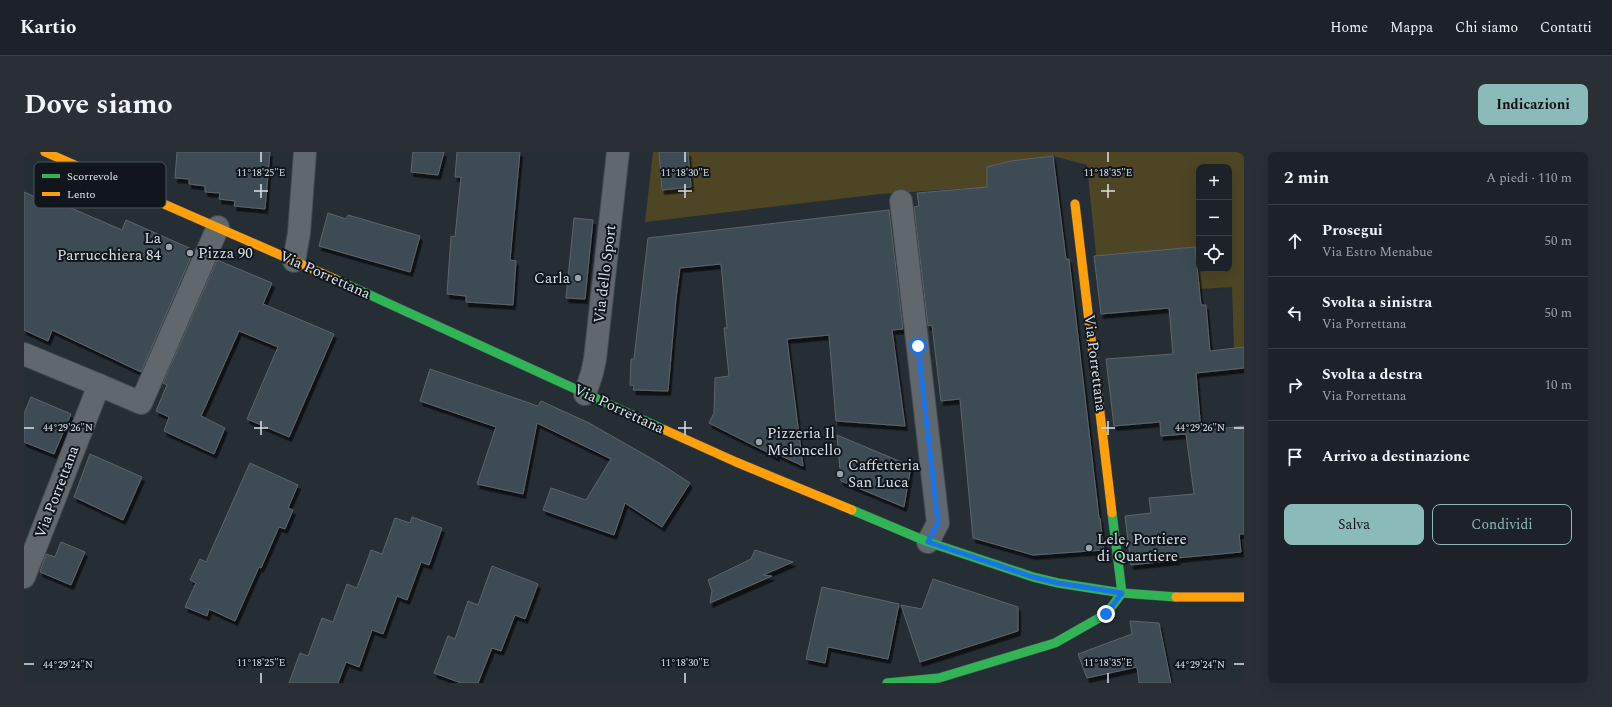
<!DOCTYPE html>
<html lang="it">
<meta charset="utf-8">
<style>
body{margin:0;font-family:Spectral,serif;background:#292f34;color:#f1f3f6}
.controls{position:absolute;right:12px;top:12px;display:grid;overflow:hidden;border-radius:8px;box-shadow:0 4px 16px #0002}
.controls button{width:36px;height:36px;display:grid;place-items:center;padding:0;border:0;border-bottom:1px solid #3a3f45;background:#1c2228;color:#f1f3f6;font:20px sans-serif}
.stop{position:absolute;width:12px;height:12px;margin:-9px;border:3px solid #1a73e8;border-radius:50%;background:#fff}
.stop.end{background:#1a73e8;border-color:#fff;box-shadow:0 1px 4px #0008}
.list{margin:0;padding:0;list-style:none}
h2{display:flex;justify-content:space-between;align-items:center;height:52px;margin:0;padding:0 16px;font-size:17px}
h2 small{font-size:13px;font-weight:400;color:#a0a4a8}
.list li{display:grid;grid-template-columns:26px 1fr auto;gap:12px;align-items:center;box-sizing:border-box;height:72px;padding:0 16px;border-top:1px solid #3a3f45}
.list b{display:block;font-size:15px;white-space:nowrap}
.list p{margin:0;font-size:13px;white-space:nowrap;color:#a0a4a8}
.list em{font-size:13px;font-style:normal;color:#a0a4a8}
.actions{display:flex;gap:8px;padding:12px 16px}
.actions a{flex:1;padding:9px 0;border:1px solid #8bbbb9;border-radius:8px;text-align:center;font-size:14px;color:#8bbbb9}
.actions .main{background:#8bbbb9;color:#111}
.icon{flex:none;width:22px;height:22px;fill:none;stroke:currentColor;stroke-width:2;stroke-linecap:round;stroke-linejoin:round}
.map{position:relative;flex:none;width:1220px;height:531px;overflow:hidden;border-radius:8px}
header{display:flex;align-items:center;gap:24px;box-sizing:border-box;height:56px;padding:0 20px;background:#1c2228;border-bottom:1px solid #3a3f45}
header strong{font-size:19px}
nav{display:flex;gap:22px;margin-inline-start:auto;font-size:14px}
.intro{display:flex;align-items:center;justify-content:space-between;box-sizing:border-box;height:96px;padding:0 24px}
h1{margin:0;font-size:28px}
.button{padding:10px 18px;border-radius:8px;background:#8bbbb9;color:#111;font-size:14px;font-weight:700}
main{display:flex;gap:24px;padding:0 24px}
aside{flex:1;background:#1c2228;border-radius:8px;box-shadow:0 4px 16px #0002}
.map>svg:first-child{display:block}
.green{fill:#4d4523;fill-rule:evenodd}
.building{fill:#3d4b55;stroke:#5e646a;filter:url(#shadow)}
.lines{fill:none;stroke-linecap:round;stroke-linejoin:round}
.street-casing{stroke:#444b51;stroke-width:24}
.fast-casing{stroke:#444b51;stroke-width:10}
.slow-casing{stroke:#444b51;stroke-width:10}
.street{stroke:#61686d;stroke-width:22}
.fast{stroke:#30b455;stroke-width:9}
.slow{stroke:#ff9f0a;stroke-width:9}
.route{stroke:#1a73e8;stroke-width:5}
.ticks{fill:none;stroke:#d9e2ea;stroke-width:1.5}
.poi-dot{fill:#9aa3ab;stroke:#10161c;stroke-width:1.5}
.labels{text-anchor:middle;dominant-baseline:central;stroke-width:4;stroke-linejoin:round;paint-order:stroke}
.poi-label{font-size:15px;fill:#d9e2ea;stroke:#10161c;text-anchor:start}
.street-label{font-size:15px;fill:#d9e2ea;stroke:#10161c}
.key{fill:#10161c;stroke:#4c535a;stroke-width:1}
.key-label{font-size:11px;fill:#d9e2ea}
.ticks-label{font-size:10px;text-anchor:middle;fill:#d9e2ea;stroke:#10161c;stroke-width:4;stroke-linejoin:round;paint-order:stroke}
</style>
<header>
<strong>Kartio</strong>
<nav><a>Home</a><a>Mappa</a><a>Chi siamo</a><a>Contatti</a></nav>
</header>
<div class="intro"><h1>Dove siamo</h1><a class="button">Indicazioni</a></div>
<main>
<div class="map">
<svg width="1220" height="531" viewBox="0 0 1220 531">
<defs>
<filter id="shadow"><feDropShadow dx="2.5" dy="4.5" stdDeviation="0" flood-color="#0009"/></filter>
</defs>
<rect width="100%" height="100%" fill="#262e35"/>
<!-- green -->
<path class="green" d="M 629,0 L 1220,0 L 1220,195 L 1210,196 L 1208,135 L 1175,137 L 1145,156 L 1078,162 L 1063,13 L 1029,4 L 987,9 L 963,15 L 963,35 L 856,42 L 621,70 ZM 1175,15 L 1205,15 L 1205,117 L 1175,117 Z"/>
<!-- building -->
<g class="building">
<path d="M 153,0 L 246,0 L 241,57 L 210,54 L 211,49 L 195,47 L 196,41 L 181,40 L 181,34 L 165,32 L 165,27 L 151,26 Z"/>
<path d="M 389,0 L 420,0 L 414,23 L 387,20 Z"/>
<path d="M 433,0 L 496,0 L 486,108 L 492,109 L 489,153 L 442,150 L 442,144 L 423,142 L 427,84 L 431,85 L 437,25 L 431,25 Z"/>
<path d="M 635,0 L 664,0 L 667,35 L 638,38 Z"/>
<path d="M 1029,4 L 1042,107 L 1045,107 L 1075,366 L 1076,366 L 1080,398 L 1009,403 L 949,386 L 936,247 L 917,249 L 908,173 L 904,174 L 890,55 L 895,54 L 893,41 L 963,35 L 963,15 L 987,9 Z"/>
<path d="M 0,40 L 25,51 L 26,47 L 98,78 L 102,68 L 170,98 L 117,220 L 28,178 L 24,189 L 0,178 Z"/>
<path d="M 865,58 L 879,177 L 868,178 L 881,274 L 812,269 L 805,183 L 763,187 L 779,314 L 753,302 L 753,305 L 685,271 L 690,261 L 691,226 L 705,224 L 700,176 L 703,176 L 697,112 L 656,116 L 652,147 L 644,239 L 609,238 L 610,234 L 606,233 L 607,207 L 610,207 L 624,86 Z"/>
<path d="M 304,61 L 322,67 L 324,63 L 396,84 L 386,120 L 295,94 Z"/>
<path d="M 550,66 L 569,68 L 561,147 L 542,146 Z"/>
<path d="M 1171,95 L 1177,153 L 1182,153 L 1186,199 L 1220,195 L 1220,216 L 1172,221 L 1177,279 L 1220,274 L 1220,382 L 1215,382 L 1217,400 L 1153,406 L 1154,408 L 1107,413 L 1101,364 L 1127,361 L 1125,346 L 1170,342 L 1162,282 L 1137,284 L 1136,270 L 1090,274 L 1082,207 L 1149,202 L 1145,156 L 1077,162 L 1070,104 Z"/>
<path d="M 193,108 L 248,131 L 239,152 L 310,182 L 265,285 L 223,267 L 254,195 L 215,179 L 177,264 L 201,276 L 190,302 L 140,279 L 145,265 L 132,259 L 143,233 L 139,231 Z"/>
<path d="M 406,217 L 514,254 L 517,249 L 565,271 L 637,312 L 666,331 L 638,375 L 601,351 L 590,383 L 519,358 L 527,336 L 562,348 L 587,307 L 513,271 L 499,342 L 453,332 L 472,275 L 396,249 Z"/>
<path d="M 7,245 L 47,262 L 30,302 L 0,290 L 0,262 Z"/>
<path d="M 813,283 L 887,314 L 880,355 L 817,329 Z"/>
<path d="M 66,302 L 118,325 L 99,368 L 50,345 Z"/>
<path d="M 226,311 L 274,333 L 264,356 L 269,358 L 261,377 L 255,375 L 237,416 L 235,415 L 211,469 L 185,457 L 183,464 L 161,455 L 172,431 L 166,428 L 176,407 L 182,410 Z"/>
<path d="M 388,365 L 418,376 L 405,413 L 397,410 L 383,448 L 373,444 L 359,482 L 348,478 L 335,515 L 322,510 L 314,531 L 265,531 L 276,501 L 284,504 L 298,466 L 309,470 L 323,432 L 333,436 L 347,398 L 358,402 L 371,366 L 386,371 Z"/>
<path d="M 37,390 L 61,400 L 47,433 L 16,420 L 22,402 L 31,405 Z"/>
<path d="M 731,398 L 769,410 L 739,423 L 748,424 L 686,451 L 688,439 L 684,428 L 727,407 Z"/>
<path d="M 468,414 L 514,432 L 501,467 L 491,463 L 477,499 L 468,496 L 454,531 L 437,531 L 410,521 L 424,484 L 431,487 L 444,449 L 454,453 Z"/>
<path d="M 909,427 L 994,455 L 994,479 L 896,510 L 877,453 L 898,457 Z"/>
<path d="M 798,435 L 875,452 L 864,507 L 804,495 L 801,511 L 782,507 Z"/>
<path d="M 1106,469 L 1135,471 L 1147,531 L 1115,531 L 1113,515 L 1063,526 L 1054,502 L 1108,482 Z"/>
</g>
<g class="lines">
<!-- street casing -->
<g class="street-casing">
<g id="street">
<path d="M 877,49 L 914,371 L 904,390"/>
<path d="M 270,109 L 275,81 L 281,0"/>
<path d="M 0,202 L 75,233"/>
<path d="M 561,242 L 568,221 L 571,207 L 594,0"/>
<path d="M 0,425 L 75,233 L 117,251 L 194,75"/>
</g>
</g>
<!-- fast casing -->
<g class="fast-casing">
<g id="fast">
<path d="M 311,127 L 641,278"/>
<path d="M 828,358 L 904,390 L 1009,425 L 1034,431 L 1098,441 L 1152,445"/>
<path d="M 863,531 L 915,526 L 1031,491 L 1082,462 L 1098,441 L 1088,361"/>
</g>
</g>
<!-- slow casing -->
<g class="slow-casing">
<g id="slow">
<path d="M 21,0 L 311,127"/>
<path d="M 1051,52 L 1088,361"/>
<path d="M 641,278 L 712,310 L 828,358"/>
<path d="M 1152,445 L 1220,445"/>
</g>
</g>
<!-- street -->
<use href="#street" class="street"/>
<!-- fast -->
<use href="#fast" class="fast"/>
<!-- slow -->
<use href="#slow" class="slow"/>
</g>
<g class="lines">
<!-- route -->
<path class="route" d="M 894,194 L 914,371 L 904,390 L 1009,425 L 1034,431 L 1098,441 L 1082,462"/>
</g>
<!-- ticks -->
<path class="ticks" d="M 237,0 L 237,10M 661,0 L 661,10M 1084,0 L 1084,10M 237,32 L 237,46M 661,32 L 661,46M 1084,32 L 1084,46M 230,39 L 244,39M 654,39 L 668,39M 1077,39 L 1091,39M 237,269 L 237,283M 661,269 L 661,283M 1084,269 L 1084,283M 0,276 L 10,276M 230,276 L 244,276M 654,276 L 668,276M 1077,276 L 1091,276M 1210,276 L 1220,276M 0,512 L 10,512M 1210,512 L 1220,512M 237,521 L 237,531M 661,521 L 661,531M 1084,521 L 1084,531"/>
<!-- markers -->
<g class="poi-dot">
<circle cx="145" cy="95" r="4"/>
<circle cx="166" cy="101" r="4"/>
<circle cx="554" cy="126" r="4"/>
<circle cx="735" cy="290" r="4"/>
<circle cx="816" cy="322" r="4"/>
<circle cx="1065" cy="396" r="4"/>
</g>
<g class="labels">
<!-- poi labels -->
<g class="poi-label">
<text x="137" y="86" text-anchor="end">La<tspan x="137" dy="17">Parrucchiera 84</tspan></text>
<text x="174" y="101">Pizza 90</text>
<text x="546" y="126" text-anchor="end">Carla</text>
<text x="743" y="281">Pizzeria Il<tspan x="743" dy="17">Meloncello</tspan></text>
<text x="824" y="313">Caffetteria<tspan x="824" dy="17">San Luca</tspan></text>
<text x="1073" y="387">Lele, Portiere<tspan x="1073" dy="17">di Quartiere</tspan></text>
</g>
<!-- street labels -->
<g class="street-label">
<text transform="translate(581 122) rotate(-83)">Via dello Sport</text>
<text transform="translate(301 123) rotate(24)">Via Porrettana</text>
<text transform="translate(1071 211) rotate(83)">Via Porrettana</text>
<text transform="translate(595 257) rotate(25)">Via Porrettana</text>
<text transform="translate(33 340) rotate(-69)">Via Porrettana</text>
</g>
</g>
<!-- legend -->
<rect x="10" y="10" width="132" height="46" rx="6" class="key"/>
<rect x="18" y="22" width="18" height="4" fill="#30b455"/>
<rect x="18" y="40" width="18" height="4" fill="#ff9f0a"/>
<g class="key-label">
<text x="43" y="28">Scorrevole</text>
<text x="43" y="46">Lento</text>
</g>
<g class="ticks-label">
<text x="237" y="24">11°18'25"E</text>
<text x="661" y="24">11°18'30"E</text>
<text x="1084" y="24">11°18'35"E</text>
<text x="44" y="279">44°29'26"N</text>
<text x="1176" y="279">44°29'26"N</text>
<text x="237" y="514">11°18'25"E</text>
<text x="661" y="514">11°18'30"E</text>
<text x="1084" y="514">11°18'35"E</text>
<text x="44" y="516">44°29'24"N</text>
<text x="1176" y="516">44°29'24"N</text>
</g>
</svg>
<div class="controls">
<button>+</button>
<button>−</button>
<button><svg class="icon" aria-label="locate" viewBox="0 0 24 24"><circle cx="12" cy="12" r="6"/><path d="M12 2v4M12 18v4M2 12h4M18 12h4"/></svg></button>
</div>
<div class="stop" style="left:894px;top:194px"></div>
<div class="stop end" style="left:1082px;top:462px"></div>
</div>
<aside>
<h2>2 min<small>A piedi · 110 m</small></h2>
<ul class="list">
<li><svg class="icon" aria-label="ahead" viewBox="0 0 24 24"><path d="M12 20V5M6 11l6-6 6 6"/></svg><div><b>Prosegui</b><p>Via Estro Menabue</p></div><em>50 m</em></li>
<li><svg class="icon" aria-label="left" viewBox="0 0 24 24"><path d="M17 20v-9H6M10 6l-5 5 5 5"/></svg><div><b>Svolta a sinistra</b><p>Via Porrettana</p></div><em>50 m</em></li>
<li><svg class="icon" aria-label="right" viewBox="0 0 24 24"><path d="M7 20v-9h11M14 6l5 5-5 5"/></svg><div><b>Svolta a destra</b><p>Via Porrettana</p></div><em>10 m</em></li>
<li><svg class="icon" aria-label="arrive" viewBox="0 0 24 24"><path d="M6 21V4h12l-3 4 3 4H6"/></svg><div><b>Arrivo a destinazione</b></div></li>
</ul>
<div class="actions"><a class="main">Salva</a><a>Condividi</a></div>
</aside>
</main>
